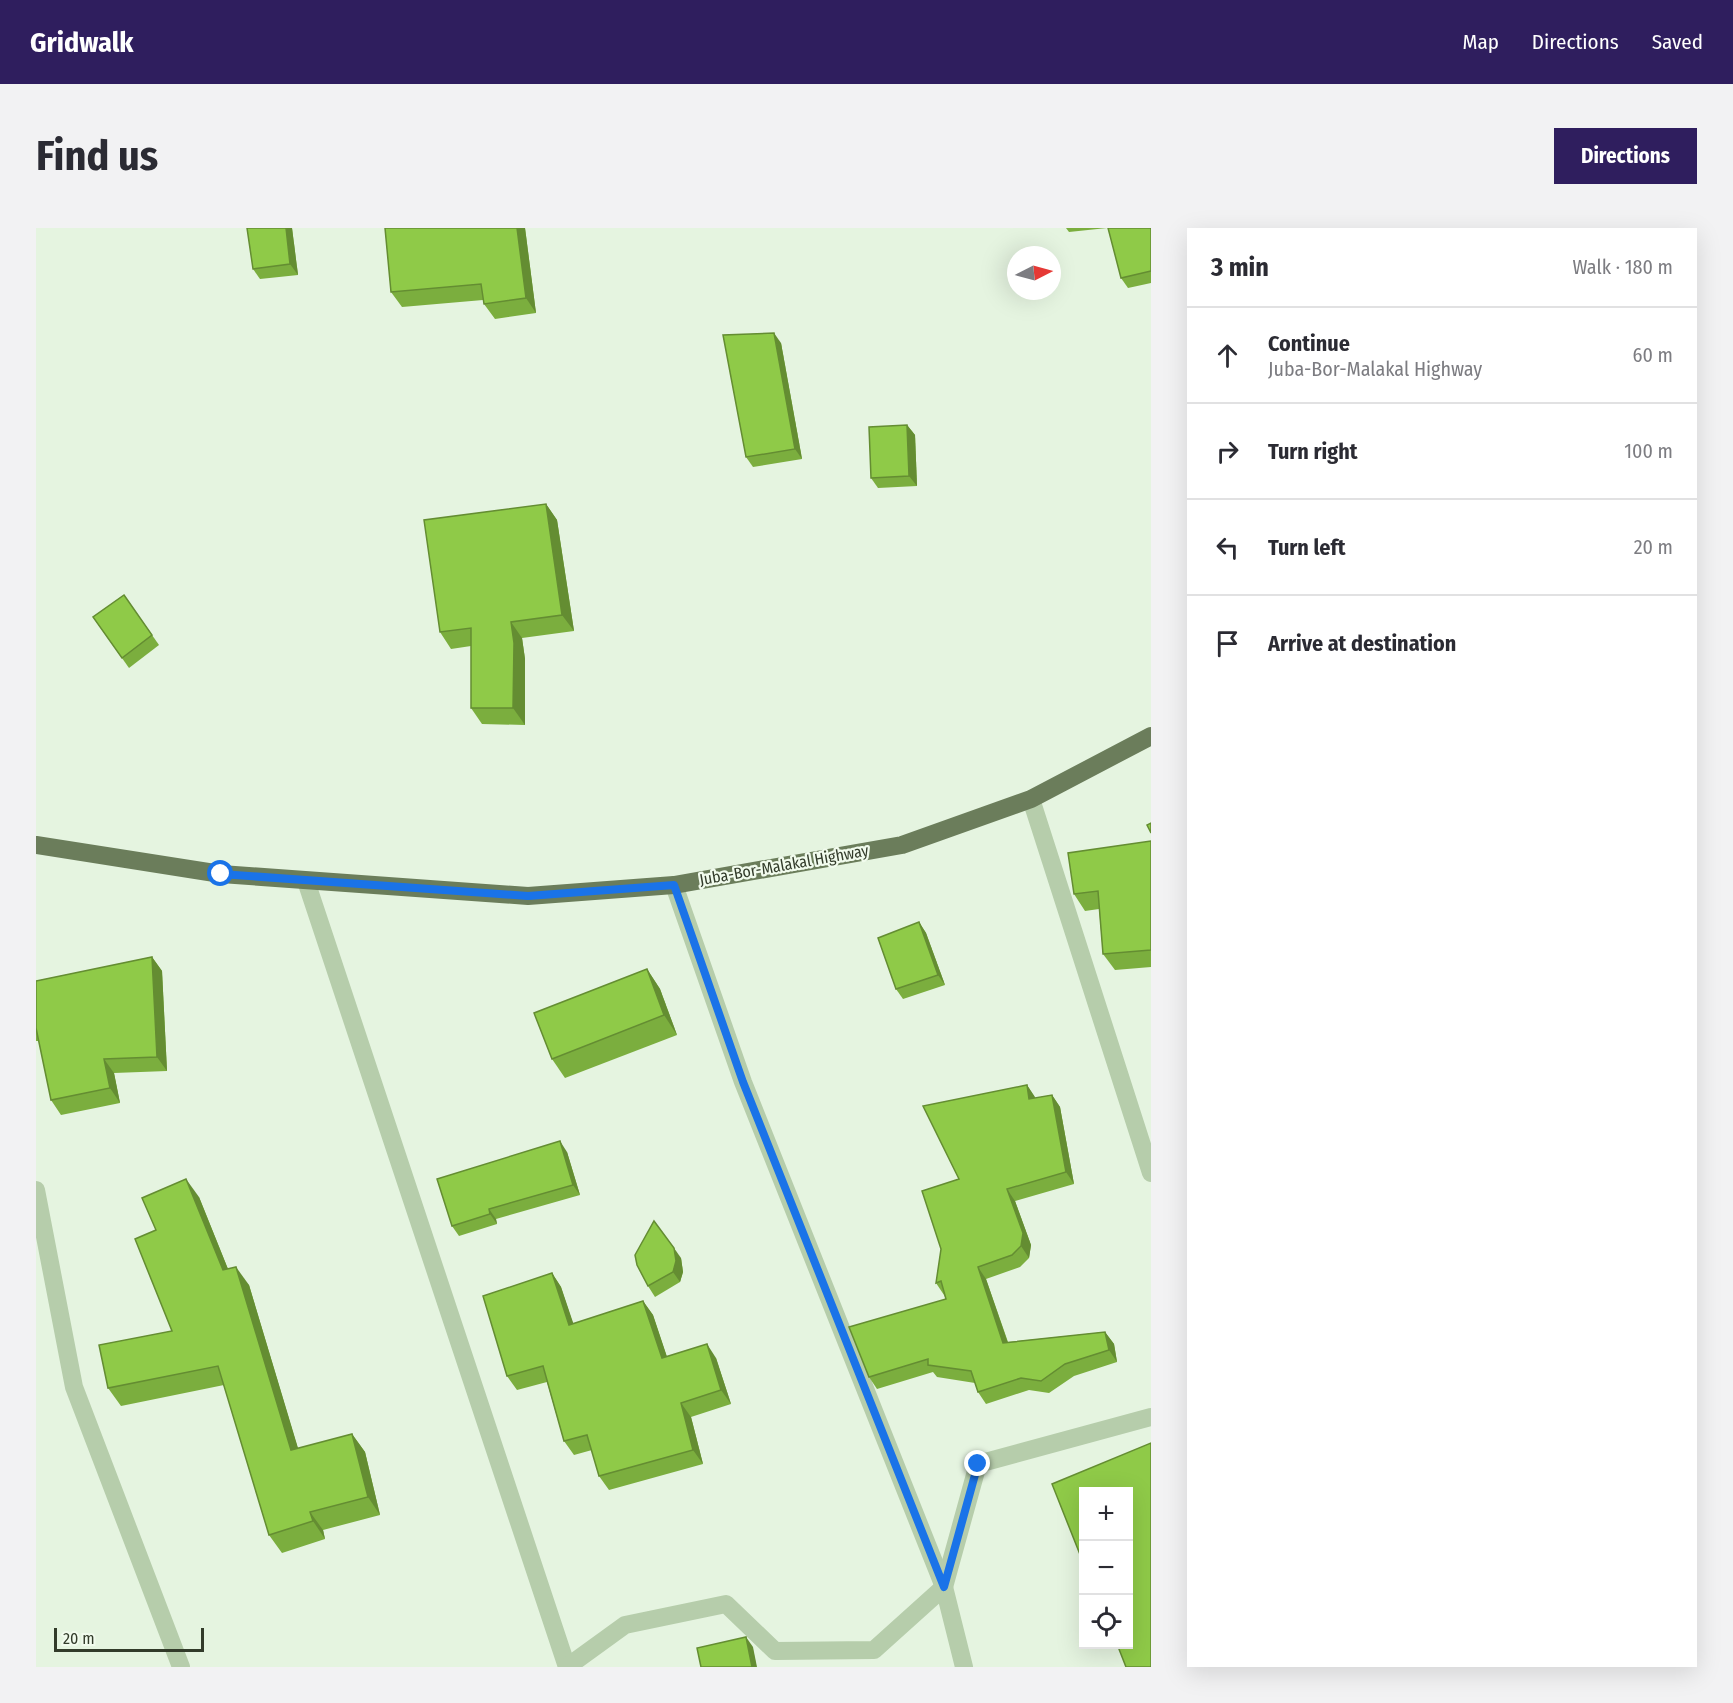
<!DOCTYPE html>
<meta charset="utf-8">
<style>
body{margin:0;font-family:"Fira Sans Condensed",sans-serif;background:#f2f2f3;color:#2b2b33}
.controls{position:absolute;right:18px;bottom:18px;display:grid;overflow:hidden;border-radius:0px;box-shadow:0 6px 24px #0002}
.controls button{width:54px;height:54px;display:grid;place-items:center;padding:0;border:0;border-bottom:2px solid #e1e1e2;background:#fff;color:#2b2b33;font:30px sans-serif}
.compass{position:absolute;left:971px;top:18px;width:54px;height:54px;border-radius:50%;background:#fff;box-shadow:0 6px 24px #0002;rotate:84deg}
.scale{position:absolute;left:18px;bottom:15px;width:150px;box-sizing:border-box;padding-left:6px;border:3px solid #323b2a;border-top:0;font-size:16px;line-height:21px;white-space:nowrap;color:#323b2a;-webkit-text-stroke:4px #f1fbed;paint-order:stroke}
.stop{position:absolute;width:18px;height:18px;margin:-14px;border:4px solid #1a73e8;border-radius:50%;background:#fff}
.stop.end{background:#1a73e8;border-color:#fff;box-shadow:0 2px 6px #0008}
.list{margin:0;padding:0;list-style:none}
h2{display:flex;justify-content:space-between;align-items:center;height:78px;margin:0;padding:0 24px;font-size:26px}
h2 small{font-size:20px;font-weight:400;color:#7c7c81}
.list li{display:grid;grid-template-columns:39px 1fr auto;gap:18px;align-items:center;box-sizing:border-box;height:96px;padding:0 24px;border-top:2px solid #e1e1e2}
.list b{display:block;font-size:22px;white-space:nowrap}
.list p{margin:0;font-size:20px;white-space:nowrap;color:#7c7c81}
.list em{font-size:20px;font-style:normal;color:#7c7c81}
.icon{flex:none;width:33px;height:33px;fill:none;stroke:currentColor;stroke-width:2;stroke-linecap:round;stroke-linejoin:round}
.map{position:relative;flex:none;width:1115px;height:1439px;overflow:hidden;border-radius:0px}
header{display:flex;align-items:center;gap:36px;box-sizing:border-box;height:84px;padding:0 30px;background:#2f1e5e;color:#fff}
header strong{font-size:28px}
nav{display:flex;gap:33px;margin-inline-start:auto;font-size:21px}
.intro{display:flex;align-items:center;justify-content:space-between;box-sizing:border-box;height:144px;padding:0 36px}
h1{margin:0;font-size:42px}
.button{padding:15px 27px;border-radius:0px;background:#2f1e5e;color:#fff;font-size:21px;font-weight:700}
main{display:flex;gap:36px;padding:0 36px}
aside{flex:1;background:#fff;border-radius:0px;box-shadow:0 6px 24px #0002}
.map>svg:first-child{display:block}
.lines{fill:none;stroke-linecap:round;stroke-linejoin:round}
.street{stroke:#b6cdab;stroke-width:18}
.primary{stroke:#6b7d5b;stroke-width:18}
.wall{fill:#7bae3e}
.shaded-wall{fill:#648d32}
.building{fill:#8fca48;stroke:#648d32;stroke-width:1.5}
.route{stroke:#1a73e8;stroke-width:8}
.labels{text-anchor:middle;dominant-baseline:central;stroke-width:4.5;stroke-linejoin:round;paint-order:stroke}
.street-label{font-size:16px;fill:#323b2a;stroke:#f1fbed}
</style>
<header>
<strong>Gridwalk</strong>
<nav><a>Map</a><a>Directions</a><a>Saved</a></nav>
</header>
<div class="intro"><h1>Find us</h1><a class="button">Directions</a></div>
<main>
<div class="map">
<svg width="1115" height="1439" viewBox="0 0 1115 1439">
<rect width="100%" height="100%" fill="#e5f4e0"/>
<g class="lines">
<!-- street -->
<g class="street">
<path d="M 995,571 L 1115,945"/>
<path d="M 270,653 L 531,1439"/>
<path d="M 638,657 L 707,854 L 908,1359 L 928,1439"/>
<path d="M 0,962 L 38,1159 L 145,1439"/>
<path d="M 531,1439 L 589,1397 L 690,1376 L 739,1423 L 838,1422 L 908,1359 L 942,1236 L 1115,1189"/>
</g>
<!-- primary -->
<path class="primary" d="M 0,617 L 185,646 L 492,668 L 638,657 L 866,617 L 995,571 L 1115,508"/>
</g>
<!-- wall -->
<g class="wall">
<path d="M 256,0 L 262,47 L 224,51 L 217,41 Z"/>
<path d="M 349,0 L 489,0 L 500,85 L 459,91 L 448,76 L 447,72 L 366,79 L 355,64 Z"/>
<path d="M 1030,0 L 1071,0 L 1033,4 Z"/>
<path d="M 1115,0 L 1115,55 L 1092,60 L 1085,50 Z"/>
<path d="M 745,115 L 766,231 L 717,239 L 710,229 Z"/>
<path d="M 871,197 L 879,207 L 881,258 L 842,260 L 835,250 Z"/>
<path d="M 510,276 L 521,292 L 538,403 L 486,410 L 489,431 L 489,497 L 446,496 L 435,480 L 435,418 L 415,421 L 404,404 Z"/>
<path d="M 88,367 L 123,417 L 93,440 L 57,389 Z"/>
<path d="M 1115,613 L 1115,739 L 1079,742 L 1067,726 L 1063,681 L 1049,683 L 1038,666 Z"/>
<path d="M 883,694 L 890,705 L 909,757 L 867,771 L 860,761 Z"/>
<path d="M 116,729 L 126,743 L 131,843 L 78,845 L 84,875 L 25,887 L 15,872 L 3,813 L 0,813 L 0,753 Z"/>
<path d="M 611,741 L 624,761 L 641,807 L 529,850 L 516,831 Z"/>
<path d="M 991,857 L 999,870 L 1016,867 L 1024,879 L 1038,956 L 979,973 L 995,1017 L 993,1030 L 984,1039 L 950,1051 L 972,1114 L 1069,1104 L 1078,1116 L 1081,1134 L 1038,1148 L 1013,1165 L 993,1162 L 950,1176 L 942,1164 L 939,1155 L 901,1149 L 897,1144 L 841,1161 L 833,1149 L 910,1071 L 908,1067 L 900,1055 L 905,1021 L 923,951 Z"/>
<path d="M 531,924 L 544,967 L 460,991 L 461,996 L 423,1008 L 416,998 Z"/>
<path d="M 163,969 L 192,1041 L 213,1057 L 262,1221 L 316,1206 L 329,1224 L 344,1287 L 287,1302 L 289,1311 L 246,1325 L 233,1307 L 188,1157 L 85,1178 L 72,1160 L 136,1103 L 120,1002 Z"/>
<path d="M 645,1030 L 647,1044 L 644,1054 L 619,1069 L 612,1058 Z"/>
<path d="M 516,1045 L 525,1059 L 537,1096 L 607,1073 L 617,1087 L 631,1129 L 680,1130 L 695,1176 L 655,1189 L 667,1236 L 573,1262 L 563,1248 L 556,1222 L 538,1227 L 528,1213 L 511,1154 L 481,1162 L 471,1148 Z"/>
</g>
<!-- shaded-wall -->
<g class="shaded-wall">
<path d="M 250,0 L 256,0 L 262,47 L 254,36 Z"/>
<path d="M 481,0 L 489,0 L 500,85 L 490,70 Z"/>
<path d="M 738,105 L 745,115 L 766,231 L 759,221 Z"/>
<path d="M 871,197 L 879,207 L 881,258 L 873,248 Z"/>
<path d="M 510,276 L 521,292 L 538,403 L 526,387 Z"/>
<path d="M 475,394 L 486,410 L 489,431 L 489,497 L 477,480 Z"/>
<path d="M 883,694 L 890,705 L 909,757 L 902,747 Z"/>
<path d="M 116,729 L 126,743 L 131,843 L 121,829 Z"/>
<path d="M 611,741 L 624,761 L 641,807 L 628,787 Z"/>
<path d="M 68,831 L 78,845 L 84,875 L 74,860 Z"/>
<path d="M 991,857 L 999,869 L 1001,883 L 993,871 Z"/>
<path d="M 1016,867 L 1024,879 L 1038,956 L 1030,944 Z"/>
<path d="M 524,913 L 531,924 L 544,967 L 537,957 Z"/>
<path d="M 150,951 L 163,969 L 200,1061 L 187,1042 Z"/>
<path d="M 971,961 L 979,973 L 995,1017 L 993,1030 L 985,1018 Z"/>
<path d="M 453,981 L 460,991 L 461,996 L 454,986 Z"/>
<path d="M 638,1020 L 645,1030 L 647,1044 L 644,1054 L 637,1044 Z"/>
<path d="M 200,1039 L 213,1057 L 268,1240 L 255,1222 Z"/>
<path d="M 942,1039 L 950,1051 L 976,1127 L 967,1115 Z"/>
<path d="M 516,1045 L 525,1059 L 543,1112 L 533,1097 Z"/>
<path d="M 607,1073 L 617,1087 L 636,1144 L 626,1130 Z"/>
<path d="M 1069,1104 L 1078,1116 L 1081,1134 L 1073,1122 Z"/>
<path d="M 671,1116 L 680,1130 L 695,1176 L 685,1162 Z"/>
<path d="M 645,1175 L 655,1189 L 667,1236 L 657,1222 Z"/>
<path d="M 316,1206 L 329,1224 L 344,1287 L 332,1269 Z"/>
<path d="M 274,1284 L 287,1302 L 289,1311 L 277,1293 Z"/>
<path d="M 710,1409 L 717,1419 L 721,1439 L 716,1439 Z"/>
</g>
<!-- building -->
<g class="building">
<path d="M 211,0 L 250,0 L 254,36 L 217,41 Z"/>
<path d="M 349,0 L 481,0 L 490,70 L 448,76 L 445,56 L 355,64 Z"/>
<path d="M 1072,0 L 1115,0 L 1115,43 L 1085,50 Z"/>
<path d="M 738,105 L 759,221 L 710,229 L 687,107 Z"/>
<path d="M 871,197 L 873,248 L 835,250 L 833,199 Z"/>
<path d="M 510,276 L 526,387 L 475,394 L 478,415 L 477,480 L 435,480 L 435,400 L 404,404 L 388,292 Z"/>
<path d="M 88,367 L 116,407 L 86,430 L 57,389 Z"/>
<path d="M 1115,595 L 1115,605 L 1111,597 Z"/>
<path d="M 1115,613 L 1115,722 L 1067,726 L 1062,663 L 1038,666 L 1032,625 Z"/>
<path d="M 883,694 L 902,747 L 860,761 L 842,710 Z"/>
<path d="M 116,729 L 121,829 L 68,831 L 74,860 L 15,872 L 0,800 L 0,753 Z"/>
<path d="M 611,741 L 628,787 L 516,831 L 498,785 Z"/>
<path d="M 991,857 L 993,871 L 1016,867 L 1030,944 L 971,961 L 987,1005 L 985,1018 L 976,1027 L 942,1039 L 967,1115 L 1069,1104 L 1073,1122 L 1029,1136 L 1005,1153 L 985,1150 L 942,1164 L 935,1143 L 892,1137 L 892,1131 L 833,1149 L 813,1099 L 910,1071 L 905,1053 L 900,1055 L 905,1021 L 886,963 L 923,951 L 887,878 Z"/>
<path d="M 524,913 L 537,957 L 453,981 L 454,986 L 416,998 L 401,951 Z"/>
<path d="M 150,951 L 187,1042 L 200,1039 L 255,1222 L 316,1206 L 332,1269 L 274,1284 L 277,1293 L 233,1307 L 182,1138 L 72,1160 L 63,1117 L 136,1103 L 99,1011 L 120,1002 L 106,970 Z"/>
<path d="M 618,993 L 638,1020 L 640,1033 L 637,1044 L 612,1058 L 601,1037 L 599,1027 Z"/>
<path d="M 516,1045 L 533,1097 L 607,1073 L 626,1130 L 671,1116 L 685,1162 L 645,1175 L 657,1222 L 563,1248 L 551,1207 L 528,1213 L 507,1138 L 471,1148 L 447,1068 Z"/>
<path d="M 1115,1215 L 1115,1439 L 1090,1439 L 1081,1416 L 1092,1416 L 1092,1263 L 1047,1263 L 1047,1334 L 1016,1256 Z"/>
<path d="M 710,1409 L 716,1439 L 665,1439 L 661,1420 Z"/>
</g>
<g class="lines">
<!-- route -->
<path class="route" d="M 185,646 L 492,668 L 638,657 L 707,854 L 908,1359 L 942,1236"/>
</g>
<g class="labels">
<!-- street labels -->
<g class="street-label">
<text transform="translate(748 637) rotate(-10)">Juba-Bor-Malakal Highway</text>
</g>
</g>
</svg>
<div class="controls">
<button>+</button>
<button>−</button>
<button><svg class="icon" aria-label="locate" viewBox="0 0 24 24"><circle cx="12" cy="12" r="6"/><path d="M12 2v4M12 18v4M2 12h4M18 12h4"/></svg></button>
</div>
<svg class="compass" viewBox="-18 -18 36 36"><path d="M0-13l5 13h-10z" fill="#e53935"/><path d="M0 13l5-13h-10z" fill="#7c7c81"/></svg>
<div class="scale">20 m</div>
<div class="stop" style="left:185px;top:646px"></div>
<div class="stop end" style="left:942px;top:1236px"></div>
</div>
<aside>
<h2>3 min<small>Walk · 180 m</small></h2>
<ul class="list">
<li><svg class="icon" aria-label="ahead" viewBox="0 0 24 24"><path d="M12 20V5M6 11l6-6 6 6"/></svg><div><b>Continue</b><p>Juba-Bor-Malakal Highway</p></div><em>60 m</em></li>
<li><svg class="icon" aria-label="right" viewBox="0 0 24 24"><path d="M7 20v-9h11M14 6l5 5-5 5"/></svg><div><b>Turn right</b></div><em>100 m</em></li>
<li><svg class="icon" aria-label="left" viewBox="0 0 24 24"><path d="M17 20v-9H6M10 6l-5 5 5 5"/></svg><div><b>Turn left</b></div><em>20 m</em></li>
<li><svg class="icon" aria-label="arrive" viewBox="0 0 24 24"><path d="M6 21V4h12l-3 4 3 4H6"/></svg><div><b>Arrive at destination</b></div></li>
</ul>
</aside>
</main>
